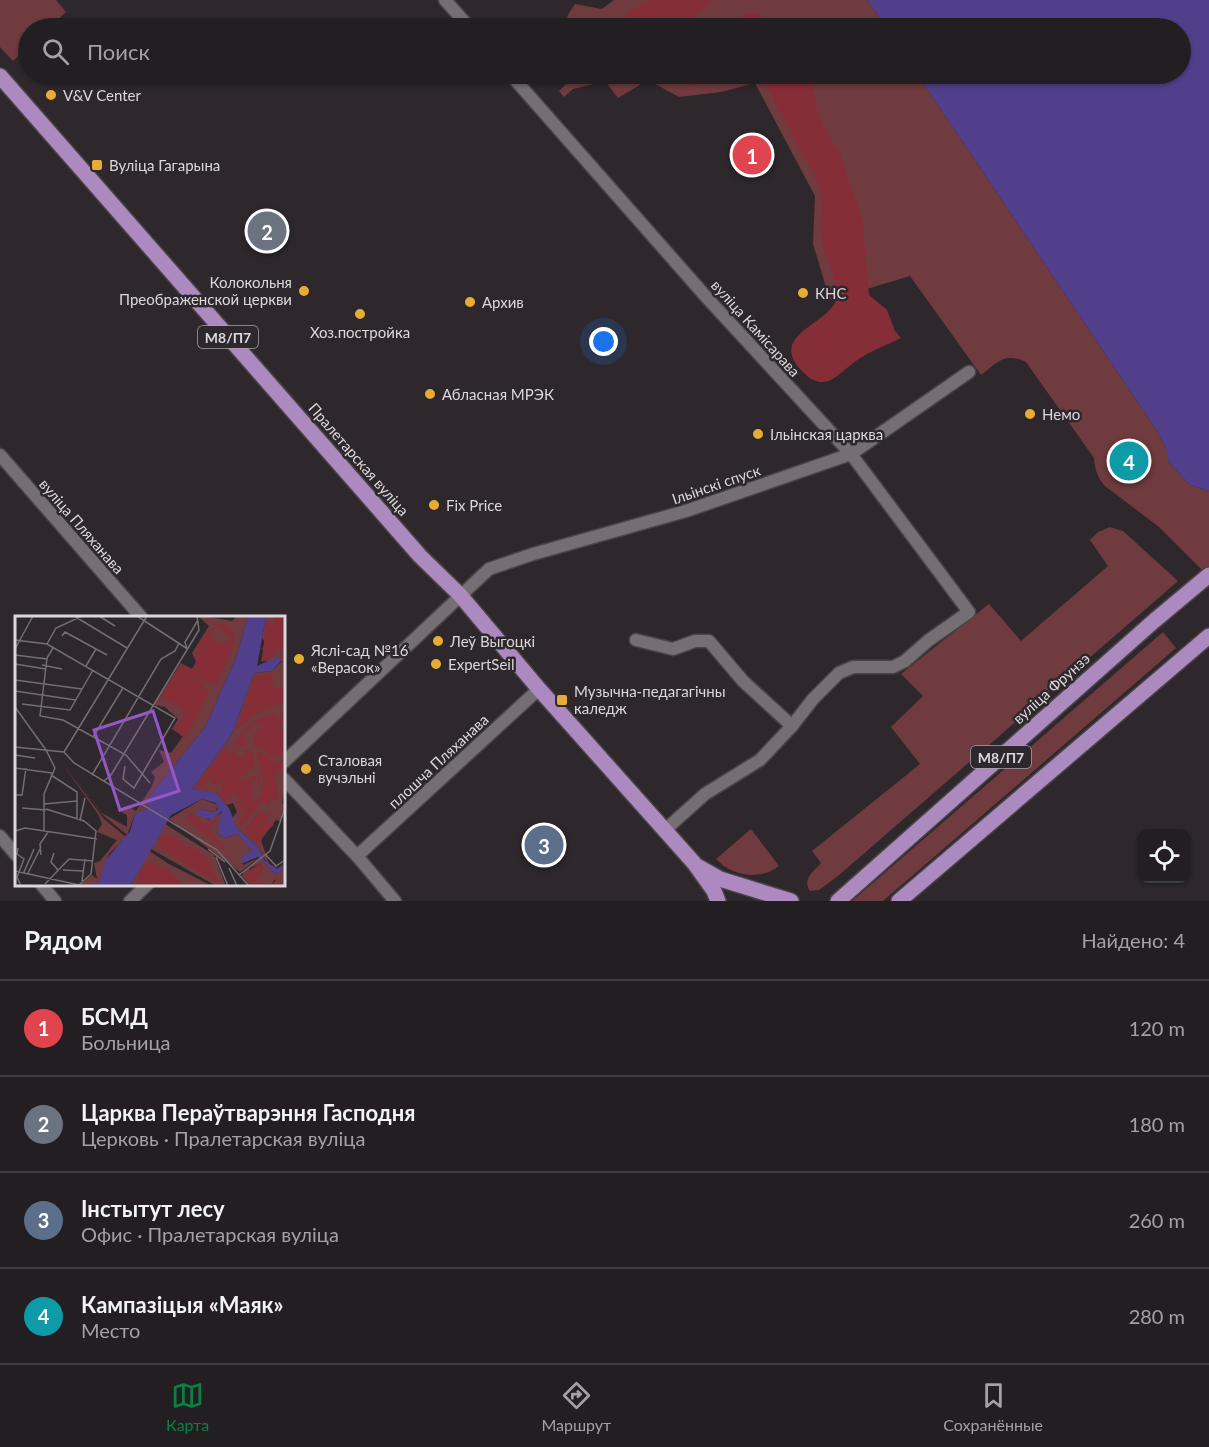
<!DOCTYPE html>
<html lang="ru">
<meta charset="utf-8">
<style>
body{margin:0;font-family:Lato,sans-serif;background:#2e2b2e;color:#f1f3f6}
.controls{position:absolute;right:18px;bottom:18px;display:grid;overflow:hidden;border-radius:12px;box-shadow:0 2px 4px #0004}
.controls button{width:54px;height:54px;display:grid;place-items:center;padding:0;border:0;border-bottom:2px solid #3f3c3f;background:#221e21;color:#f1f3f6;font:30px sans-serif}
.you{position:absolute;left:604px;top:342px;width:21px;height:21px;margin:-15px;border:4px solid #fff;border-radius:50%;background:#1a73e8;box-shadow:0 0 0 9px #1a73e833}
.badge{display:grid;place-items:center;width:39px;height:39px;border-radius:50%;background:#0b8043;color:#fff;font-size:20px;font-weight:700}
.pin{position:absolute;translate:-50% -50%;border:3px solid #fff;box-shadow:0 2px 6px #0006}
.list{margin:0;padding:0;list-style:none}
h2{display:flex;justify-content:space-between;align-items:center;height:78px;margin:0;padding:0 24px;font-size:26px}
h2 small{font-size:20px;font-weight:400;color:#a2a2a5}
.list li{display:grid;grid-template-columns:39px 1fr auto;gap:18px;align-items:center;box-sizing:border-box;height:96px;padding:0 24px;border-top:2px solid #3f3c3f}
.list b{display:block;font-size:22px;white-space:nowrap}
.list p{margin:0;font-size:20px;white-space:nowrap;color:#a2a2a5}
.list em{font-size:20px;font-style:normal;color:#a2a2a5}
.icon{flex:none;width:33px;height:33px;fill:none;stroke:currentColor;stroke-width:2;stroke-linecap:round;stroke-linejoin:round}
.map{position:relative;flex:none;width:1209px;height:901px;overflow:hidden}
.search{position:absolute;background:#221e21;box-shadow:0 2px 4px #0004;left:18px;right:18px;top:18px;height:66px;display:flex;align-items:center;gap:15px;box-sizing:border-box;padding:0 21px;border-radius:33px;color:#a2a2a5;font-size:22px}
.sheet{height:462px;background:#221e21}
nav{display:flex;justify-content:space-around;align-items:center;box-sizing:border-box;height:84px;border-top:2px solid #3f3c3f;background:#221e21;font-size:16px;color:#a2a2a5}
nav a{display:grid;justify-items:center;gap:3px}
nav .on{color:#0b8043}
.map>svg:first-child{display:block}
.green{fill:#6f3b3e}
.forest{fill:#862e38}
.water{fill:#523f8b}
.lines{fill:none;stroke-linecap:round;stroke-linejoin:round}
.street-casing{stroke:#494448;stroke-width:15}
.primary-casing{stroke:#494448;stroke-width:18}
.street{stroke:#756f74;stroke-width:12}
.primary{stroke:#ac89be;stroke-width:15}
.poi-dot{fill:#e7ac36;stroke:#2e282c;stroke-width:2}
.labels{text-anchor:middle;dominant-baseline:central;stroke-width:5;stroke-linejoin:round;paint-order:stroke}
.shield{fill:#2e282c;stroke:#a7a2a6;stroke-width:1.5}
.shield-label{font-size:14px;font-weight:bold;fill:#dbd7da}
.poi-label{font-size:15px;fill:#dbd7da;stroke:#2e282c;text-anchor:start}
.street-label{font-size:15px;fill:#dbd7da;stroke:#2e282c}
.inset-road{fill:none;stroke:#736e72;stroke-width:1.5}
.view{fill:#9357c6;fill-opacity:0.15;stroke:#9357c6;stroke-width:3}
.inset-edge{fill:none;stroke:#dbd7da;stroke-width:3}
</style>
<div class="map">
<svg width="1209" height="901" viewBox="0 0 1209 901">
<rect width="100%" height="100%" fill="#2e282c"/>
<!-- green -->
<g class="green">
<path d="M 0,0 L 56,0 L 66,12 L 48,28 L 28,28 L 28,47 L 13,61 L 0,47 Z"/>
<path d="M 614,0 L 867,0 L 887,28 L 563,28 L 569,13 L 575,4 L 602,9 Z"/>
<path d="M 568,74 L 917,74 L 1157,431 L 1167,450 L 1167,460 L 1190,485 L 1209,491 L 1209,577 L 1159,527 L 1105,486 C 1097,477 1095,469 1094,458 L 1026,362 C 1004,352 998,362 981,375 L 910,276 L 830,300 L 813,244 L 815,196 L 755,83 L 721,92 L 679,97 L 648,80 L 618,98 L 605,81 L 573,89 L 564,97 L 559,91 L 572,78 Z"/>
<path d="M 1110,527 L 1123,531 L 1178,581 L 838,876 L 819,890 L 810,891 C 802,879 813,872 821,863 L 812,851 L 920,764 L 891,727 L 923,696 L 901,674 L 989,604 L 1021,641 L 1108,566 L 1090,540 L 1098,532 Z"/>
<path d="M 1163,632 L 1176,648 L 883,901 L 852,901 Z"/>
<path d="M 751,829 L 779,866 C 759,881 732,876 716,859 Z"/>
</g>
<!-- forest -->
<g class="forest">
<path d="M 650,0 L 713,0 L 696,14 L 694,28 L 614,28 L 631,10 Z"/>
<path d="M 750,13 L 764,17 L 775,28 L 724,28 L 742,15 Z"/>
<path d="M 658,74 L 731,74 C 702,86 686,90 658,74 Z"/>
<path d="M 760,74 L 810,74 L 818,114 L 823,126 L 840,153 L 850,186 L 862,215 L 869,295 L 887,310 L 895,331 L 901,338 C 887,345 869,351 856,361 C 838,373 826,395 803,372 C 763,332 838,324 837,294 C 837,277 825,259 822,242 C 819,224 824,204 819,187 C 816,174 807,162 800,150 C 787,125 774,99 760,74 Z"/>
</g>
<!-- water -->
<path class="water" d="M 867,0 L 1209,0 L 1209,491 L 1190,485 L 1167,460 L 1167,450 L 1157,431 L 917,74 L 1180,74 L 1180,28 L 887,28 Z"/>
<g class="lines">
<!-- street casing -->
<g class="street-casing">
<g id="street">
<path d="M 445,0 L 470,28"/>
<path d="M 510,74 L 708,299 L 851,454 L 969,612 L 929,640 L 905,661 L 893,667 L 853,667 L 839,673 L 813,699 L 792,726 L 743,681 L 709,641 L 695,641 L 673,649 L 636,640"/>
<path d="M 0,455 L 142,618"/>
<path d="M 284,762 L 489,569 L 533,554 L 686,511 L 851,454 L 969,372"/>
<path d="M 284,779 L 357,856 L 395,901"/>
<path d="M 665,830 L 705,794 L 760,760 L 792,726"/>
<path d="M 0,836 L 16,855"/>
<path d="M 357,856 L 539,689"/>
<path d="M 41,884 L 55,901"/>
<path d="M 130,901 L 148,884"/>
</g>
</g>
<!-- primary casing -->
<g class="primary-casing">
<g id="primary">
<path d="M 0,76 L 420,556 L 460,595 L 539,689 L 694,863 L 714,891 L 718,901"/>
<path d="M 699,867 L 720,879 L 791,901"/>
<path d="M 838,901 L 1154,621 L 1209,575"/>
<path d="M 899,901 L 1209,636"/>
</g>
</g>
<!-- street -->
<use href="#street" class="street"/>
<!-- primary -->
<use href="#primary" class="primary"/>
</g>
<!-- markers -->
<g class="poi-dot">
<circle cx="51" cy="95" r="6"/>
<rect x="91" y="159" width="12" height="12" rx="3"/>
<circle cx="304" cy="291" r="6"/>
<circle cx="803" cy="293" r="6"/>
<circle cx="470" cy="302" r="6"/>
<circle cx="360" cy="314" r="6"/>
<circle cx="430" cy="394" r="6"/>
<circle cx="1030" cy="414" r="6"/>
<circle cx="758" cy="434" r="6"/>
<circle cx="434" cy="505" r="6"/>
<circle cx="438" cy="641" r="6"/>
<circle cx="299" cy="659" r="6"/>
<circle cx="436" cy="664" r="6"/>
<rect x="556" y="694" width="12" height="12" rx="3"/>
<circle cx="306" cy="769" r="6"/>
</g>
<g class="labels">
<!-- shield labels -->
<g class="shield">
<rect x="198" y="326" width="60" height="22" rx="4.5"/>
<rect x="971" y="746" width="60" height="22" rx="4.5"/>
</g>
<g class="shield-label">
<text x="228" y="337">М8/П7</text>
<text x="1001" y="757">М8/П7</text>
</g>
<!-- poi labels -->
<g class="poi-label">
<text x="63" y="95">V&amp;V Center</text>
<text x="109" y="165">Вуліца Гагарына</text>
<text x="292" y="282" text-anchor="end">Колокольня<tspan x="292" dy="17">Преображенской церкви</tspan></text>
<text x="815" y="293">КНС</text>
<text x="482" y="302">Архив</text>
<text x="360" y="332" text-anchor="middle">Хоз.постройка</text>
<text x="442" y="394">Абласная МРЭК</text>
<text x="1042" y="414">Немо</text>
<text x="770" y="434">Ільінская царква</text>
<text x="446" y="505">Fix Price</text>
<text x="450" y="641">Леў Выгоцкі</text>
<text x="311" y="650">Яслі-сад №16<tspan x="311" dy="17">«Верасок»</tspan></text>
<text x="448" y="664">ExpertSeil</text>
<text x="574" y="691">Музычна-педагагічны<tspan x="574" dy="17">каледж</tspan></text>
<text x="318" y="760">Сталовая<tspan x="318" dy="17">вучэльні</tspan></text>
</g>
<!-- street labels -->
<g class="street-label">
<text transform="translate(756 328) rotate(48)">вуліца Камісарава</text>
<text transform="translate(359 459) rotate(49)">Пралетарская вуліца</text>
<text transform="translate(716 484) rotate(-19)">Ільінскі спуск</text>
<text transform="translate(82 526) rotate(49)">вуліца Пляханава</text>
<text transform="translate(1051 688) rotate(-42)">вуліца Фрунзэ</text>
<text transform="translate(438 761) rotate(-43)">плошча Пляханава</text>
</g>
</g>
<!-- overview -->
<g transform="translate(15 616)">
<rect width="270" height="270" fill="#2e282c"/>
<path d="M 189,0 L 217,5 L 222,0 L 233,0 L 222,39 L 191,110 L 133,182 L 132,192 L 120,198 L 112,219 L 88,199 L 51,150 L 87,197 L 112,211 L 112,199 L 102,194 L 115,191 L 121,195 L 137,170 L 140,161 L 136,156 L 149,146 L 144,134 L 156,137 L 168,120 L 157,113 L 163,103 L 150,91 L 139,89 L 166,47 L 177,53 L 181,46 L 177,37 L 194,10 L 184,1 ZM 251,0 L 270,0 L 270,169 L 267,187 L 270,189 L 265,205 L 261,204 L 246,224 L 254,248 L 264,252 L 270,245 L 265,253 L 253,249 L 243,231 L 222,212 L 217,202 L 222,196 L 218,187 L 212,189 L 199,177 L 177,173 L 217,118 L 239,57 L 257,55 L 267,45 L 246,45 L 249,33 L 246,34 L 251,27 L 247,22 ZM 46,146 L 89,203 L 111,221 L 94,238 L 84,266 L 78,269 L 64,270 L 77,259 L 82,263 L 79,247 L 85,245 L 102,224 L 82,216 L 87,208 L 83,198 ZM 187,183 L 203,189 L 200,196 L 185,193 L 193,204 L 208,196 L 202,217 L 210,222 L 223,218 L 238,234 L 226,242 L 228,249 L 244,242 L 225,256 L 154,203 ZM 150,208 L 199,239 L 211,270 L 201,270 L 136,233 ZM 134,235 L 154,248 L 197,270 L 115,270 ZM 245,243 L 260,258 L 270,253 L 270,270 L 262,270 L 260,263 L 256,269 L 240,266 L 239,262 L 248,253 L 245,248 L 235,252 L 230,263 L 238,270 L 235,270 L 227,260 L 229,256 Z" fill="#6f3b3e"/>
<path d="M 260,0 L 270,0 L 270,31 L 265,36 L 263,30 L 260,40 L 247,46 L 251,5 L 258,9 ZM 197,7 L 210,9 L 219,17 L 219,30 L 201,69 L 171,58 L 186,66 L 194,77 L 170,123 L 158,112 L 168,103 L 168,93 L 146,80 L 166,48 L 176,53 L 182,50 L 180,40 L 183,39 L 179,37 L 184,35 L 183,30 L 195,12 L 199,13 L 196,22 L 208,28 L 217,22 ZM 258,57 L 258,71 L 270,73 L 270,92 L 267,87 L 244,96 L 221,113 L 240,60 ZM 259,97 L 264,103 L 266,98 L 270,101 L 267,108 L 261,106 L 253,108 L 262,108 L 270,117 L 267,139 L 257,142 L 246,131 L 238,130 L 238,119 L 249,108 L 238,107 L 228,120 L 233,130 L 218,130 L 235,107 ZM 212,130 L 211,140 L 220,134 L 222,141 L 230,140 L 230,132 L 238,136 L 240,150 L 220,166 L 239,160 L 246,162 L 244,173 L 242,164 L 236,166 L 239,173 L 233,179 L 238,177 L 237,183 L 245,182 L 249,167 L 241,134 L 262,147 L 270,143 L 270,156 L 265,152 L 260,164 L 264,182 L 259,184 L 254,177 L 255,189 L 248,186 L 227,210 L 223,207 L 232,194 L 224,195 L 223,191 L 229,186 L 221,189 L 218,185 L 226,185 L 221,178 L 232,170 L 218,178 L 211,186 L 202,178 L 206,177 L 208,162 L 201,171 L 196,167 L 199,159 L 186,172 L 180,172 ZM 246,194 L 250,200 L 258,195 L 252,204 L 259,209 L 248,217 L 245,231 L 229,214 ZM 178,197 L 188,208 L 203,203 L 194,214 L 216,239 L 170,202 ZM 148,218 L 164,222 L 171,231 L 178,231 L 194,244 L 203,267 L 145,232 L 144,221 ZM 134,246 L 153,253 L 170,270 L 121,269 L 125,253 ZM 245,248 L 248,253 L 239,265 L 256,269 L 262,263 L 262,270 L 238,270 L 230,263 L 230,256 Z" fill="#862e38"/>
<path d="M 233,0 L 251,0 L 242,50 L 262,41 L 267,44 L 257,55 L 239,57 L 217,118 L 177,173 L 201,177 L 214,192 L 222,212 L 243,231 L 250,245 L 262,253 L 270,249 L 270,253 L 260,258 L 243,241 L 226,248 L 226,242 L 237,234 L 223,218 L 210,222 L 202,217 L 207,195 L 196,204 L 181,199 L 185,193 L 199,196 L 203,193 L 201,187 L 187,183 L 156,199 L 115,270 L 74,270 L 84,266 L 90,245 L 115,215 L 120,198 L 132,192 L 133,182 L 191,110 L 222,39 Z" fill="#523f8b"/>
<path class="inset-road" d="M 59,0 L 112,32M 84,0 L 100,10M 122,0 L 171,32M 47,20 L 50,16 L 92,39M 0,24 L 32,28 L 160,102 L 119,172 L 108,163 L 110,150M 32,28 L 41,12 L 67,0M 38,32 L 32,42 L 25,100 L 48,104 L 111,139 L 135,167M 0,33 L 18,0M 172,33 L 170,26 L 183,4M 0,39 L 32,43M 0,48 L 31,53M 27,49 L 47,53M 71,50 L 81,33M 0,64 L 67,73M 0,75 L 61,84M 7,88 L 55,94 L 78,54M 0,91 L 31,134M 78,121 L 108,72M 0,131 L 49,136M 49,136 L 59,147 L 202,234 L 234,270M 49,136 L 132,0M 0,139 L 20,142M 0,152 L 37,157M 36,159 L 62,176 L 62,203M 77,159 L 146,43 L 160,35 L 164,27M 89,165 L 96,159 L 184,14 L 182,0M 0,179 L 7,179 L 11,152M 29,188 L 62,185M 7,192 L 31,194M 31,193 L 69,205 L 81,215 L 76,258 L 63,270M 65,204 L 70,182M 0,215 L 10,212 L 82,223M 29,215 L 29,178 L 40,152 L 31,134M 3,232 L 2,238 L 9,243 L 2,261 L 6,270M 193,233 L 210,246M 39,237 L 36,246 L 43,254M 26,239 L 25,228 L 33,216M 251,239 L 261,250 L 270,244M 201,241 L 213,270M 214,252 L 222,270M 48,254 L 68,255M 0,255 L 64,269M 9,256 L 19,233M 13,257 L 26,231M 224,259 L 255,235 L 270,192M 67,265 L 70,243M 30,268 L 54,243 L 78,245"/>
<path class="view" d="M 138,95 L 164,175 L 105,194 L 79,114 Z"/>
<rect width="270" height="270" class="inset-edge"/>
</g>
</svg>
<div class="controls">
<button><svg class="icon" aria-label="locate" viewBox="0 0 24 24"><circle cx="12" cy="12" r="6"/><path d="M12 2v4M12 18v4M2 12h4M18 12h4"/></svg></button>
</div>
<div class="you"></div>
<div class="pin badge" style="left:752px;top:155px;background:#e0444e">1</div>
<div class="pin badge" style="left:267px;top:231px;background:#6b7280">2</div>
<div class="pin badge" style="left:544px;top:845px;background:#5c6f8a">3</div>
<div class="pin badge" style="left:1129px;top:461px;background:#0f9aa8">4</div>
<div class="search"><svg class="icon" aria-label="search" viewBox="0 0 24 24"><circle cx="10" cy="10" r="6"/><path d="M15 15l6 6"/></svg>Поиск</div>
</div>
<section class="sheet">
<h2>Рядом<small>Найдено: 4</small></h2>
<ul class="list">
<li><span class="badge" style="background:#e0444e">1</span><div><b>БСМД</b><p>Больница</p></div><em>120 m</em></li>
<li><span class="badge" style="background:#6b7280">2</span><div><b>Царква Пераўтварэння Гасподня</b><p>Церковь · Пралетарская вуліца</p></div><em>180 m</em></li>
<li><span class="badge" style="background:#5c6f8a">3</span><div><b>Інстытут лесу</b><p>Офис · Пралетарская вуліца</p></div><em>260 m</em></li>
<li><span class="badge" style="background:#0f9aa8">4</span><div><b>Кампазіцыя «Маяк»</b><p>Место</p></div><em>280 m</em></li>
</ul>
</section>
<nav>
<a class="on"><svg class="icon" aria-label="map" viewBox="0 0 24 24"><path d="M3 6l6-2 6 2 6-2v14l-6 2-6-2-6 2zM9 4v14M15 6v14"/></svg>Карта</a>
<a><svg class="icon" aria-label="directions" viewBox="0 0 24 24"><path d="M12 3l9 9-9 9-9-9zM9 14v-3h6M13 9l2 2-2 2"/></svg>Маршрут</a>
<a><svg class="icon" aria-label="saved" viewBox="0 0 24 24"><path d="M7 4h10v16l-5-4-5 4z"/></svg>Сохранённые</a>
</nav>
